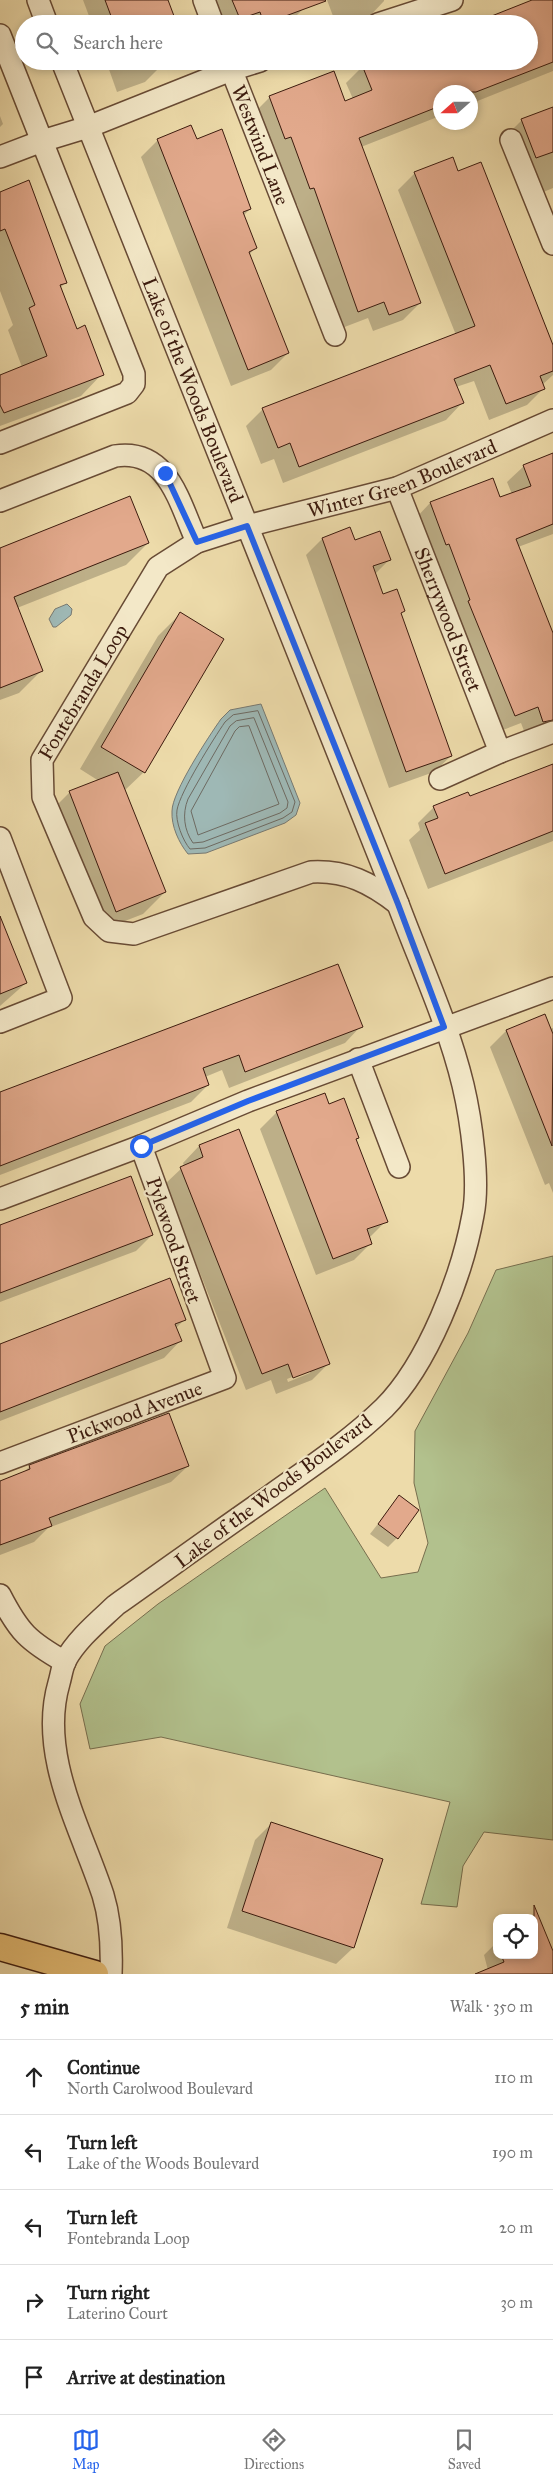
<!DOCTYPE html>
<meta charset="utf-8">
<style>
body{margin:0;font-family:"IM FELL Great Primer",serif;background:#f6f6f6;color:#222}
.controls{position:absolute;right:15px;bottom:15px;display:grid;overflow:hidden;border-radius:10px;box-shadow:0 2px 8px #0003}
.controls button{width:45px;height:45px;display:grid;place-items:center;padding:0;border:0;border-bottom:1px solid #e0e0e0;background:#fff;color:#222;font:25px sans-serif}
.compass{position:absolute;left:433px;top:85px;width:45px;height:45px;border-radius:50%;background:#fff;box-shadow:0 2px 8px #0003;rotate:249deg}
.stop{position:absolute;width:15px;height:15px;margin:-11px;border:4px solid #2563eb;border-radius:50%;background:#fff}
.stop.end{background:#2563eb;border-color:#fff;box-shadow:0 1px 5px #0008}
.list{margin:0;padding:0;list-style:none}
h2{display:flex;justify-content:space-between;align-items:center;height:65px;margin:0;padding:0 20px;font-size:21px}
h2 small{font-size:16px;font-weight:400;color:#767676}
.list li{display:grid;grid-template-columns:32px 1fr auto;gap:15px;align-items:center;box-sizing:border-box;height:75px;padding:0 20px;border-top:1px solid #e0e0e0}
.list b{display:block;font-size:19px;white-space:nowrap}
.list p{margin:0;font-size:16px;white-space:nowrap;color:#767676}
.list em{font-size:16px;font-style:normal;color:#767676}
.icon{flex:none;width:28px;height:28px;fill:none;stroke:currentColor;stroke-width:2;stroke-linecap:round;stroke-linejoin:round}
.map{position:relative;flex:none;width:553px;height:1974px;overflow:hidden}
.search{position:absolute;background:#fff;box-shadow:0 2px 8px #0003;left:15px;right:15px;top:15px;height:55px;display:flex;align-items:center;gap:12px;box-sizing:border-box;padding:0 18px;border-radius:28px;color:#767676;font-size:19px}
.sheet{height:440px;background:#fff}
nav{display:flex;justify-content:space-around;align-items:center;box-sizing:border-box;height:70px;border-top:1px solid #e0e0e0;background:#fff;font-size:14px;color:#767676}
nav a{display:grid;justify-items:center;gap:2px}
nav .on{color:#2563eb}
.map>svg:first-child{display:block}
.green{fill:#b2c18d;stroke:#776e4e}
.water{fill:#9eb8b5;stroke:#777972}
.shadow{fill:#0003;fill-rule:evenodd}
.lines{fill:none;stroke-linecap:round;stroke-linejoin:round}
.shore{stroke:#6d6a62;stroke-width:1}
.building{fill:#e2a98c;stroke:#3c1b0e}
.minor-casing{stroke:#684b35;stroke-width:24}
.major-casing{stroke:#3c1b0e;stroke-width:29}
.minor{stroke:#f3e8c8;stroke-width:21}
.major{stroke:#e6be75;stroke-width:26}
.route{stroke:#2563eb;stroke-width:6}
.labels{text-anchor:middle;dominant-baseline:central;stroke-width:4.5;stroke-linejoin:round;paint-order:stroke}
.street-label{font-size:20px;fill:#3c1b0e;stroke:#f3e8c8}
</style>
<div class="map">
<svg width="553" height="1974" viewBox="0 0 553 1974">
<rect width="100%" height="100%" fill="#eddbaa"/>
<filter id="stains"><feTurbulence type="fractalNoise" baseFrequency=".004" numOctaves="4"/><feColorMatrix values="0 0 0 0 .2 0 0 0 0 .09 0 0 0 0 .02 0 0 0 .5 -.17"/></filter>
<radialGradient id="worn" r=".72"><stop offset=".6" stop-color="#630" stop-opacity="0"/><stop offset="1" stop-color="#630" stop-opacity=".3"/></radialGradient>
<!-- green -->
<path class="green" d="M 553,1256 L 553,1840 L 484,1832 L 463,1866 L 457,1907 L 421,1904 L 450,1802 L 161,1737 L 90,1749 L 80,1704 L 105,1646 L 158,1604 L 325,1488 L 381,1578 L 418,1572 L 428,1543 L 414,1483 L 415,1431 L 468,1333 L 496,1270 Z"/>
<!-- water -->
<g class="water">
<path d="M 67,604 L 72,609 L 71,615 L 56,627 L 53,627 L 49,619 L 55,609 Z"/>
<path d="M 261,704 L 300,803 L 296,815 L 285,823 L 206,853 L 188,854 C 179,843 171,826 172,811 C 172,792 209,736 221,719 L 230,710 Z"/>
</g>
<!-- shadow -->
<g class="shadow">
<path d="M 83,0 L 166,0 L 175,24 L 92,24 Z"/>
<path d="M 210,0 L 299,0 L 303,9 L 288,24 L 219,24 Z"/>
<path d="M 327,0 L 384,0 L 384,1 L 368,18 L 351,24 L 336,24 Z"/>
<path d="M 535,0 L 553,0 L 553,71 L 470,104 L 470,92 L 440,92 L 440,116 L 361,147 L 420,303 L 403,320 L 373,331 L 368,318 L 342,328 L 297,204 L 294,205 L 253,114 L 270,97 L 344,102 L 353,99 L 346,83 L 363,66 L 529,61 L 529,24 L 473,24 Z"/>
<path d="M 106,61 L 161,61 L 162,65 L 145,82 L 117,92 Z"/>
<path d="M 553,108 L 553,188 L 541,193 L 505,137 L 522,120 Z"/>
<path d="M 0,116 L 3,124 L 0,127 Z"/>
<path d="M 158,140 L 196,140 L 250,209 L 243,216 L 255,248 L 249,255 L 288,353 L 271,370 L 231,386 L 141,157 Z"/>
<path d="M 458,172 L 553,348 L 553,375 L 542,385 L 543,389 L 527,405 L 489,420 L 474,381 L 456,387 L 462,403 L 446,420 L 283,483 L 274,459 L 261,464 L 246,426 L 263,409 L 456,335 L 398,190 L 415,173 Z"/>
<path d="M 0,193 L 65,283 L 60,288 L 76,330 L 102,374 L 81,396 L 0,426 L 0,376 L 22,367 L 8,330 L 13,325 L 0,291 Z"/>
<path d="M 553,454 L 553,534 L 518,547 L 553,637 L 553,725 L 526,736 L 521,723 L 498,732 L 414,520 L 430,503 L 492,479 L 500,499 L 512,494 L 507,482 L 524,466 Z"/>
<path d="M 322,539 L 354,542 L 389,560 L 375,574 L 382,596 L 404,611 L 400,614 L 451,756 L 434,772 L 389,788 L 306,555 Z"/>
<path d="M 148,543 L 126,565 L 17,608 L 41,671 L 19,693 L 0,700 L 0,549 Z"/>
<path d="M 180,614 L 144,772 L 124,791 L 165,892 L 143,914 L 94,933 L 48,814 L 70,792 L 99,781 L 80,769 L 158,636 Z"/>
<path d="M 553,765 L 553,841 L 428,889 L 409,840 L 420,830 L 418,823 L 434,807 L 469,798 Z"/>
<path d="M 0,917 L 26,983 L 0,1006 Z"/>
<path d="M 544,1015 L 550,1029 L 553,1028 L 553,1193 L 549,1183 L 545,1185 L 490,1047 L 506,1031 Z"/>
<path d="M 361,1026 L 345,1043 L 229,1088 L 222,1070 L 205,1077 L 208,1085 L 191,1102 L 0,1175 L 0,1093 Z"/>
<path d="M 329,1105 L 358,1138 L 355,1140 L 386,1221 L 369,1238 L 371,1243 L 354,1260 L 316,1275 L 260,1129 L 277,1112 Z"/>
<path d="M 199,1146 L 328,1364 L 312,1380 L 276,1394 L 271,1380 L 246,1390 L 165,1184 L 184,1166 L 183,1163 ZM 310,1370 L 310,1373 L 288,1382 L 287,1379 Z"/>
<path d="M 0,1227 L 152,1235 L 136,1251 L 0,1302 Z"/>
<path d="M 185,1319 L 176,1328 L 180,1341 L 164,1358 L 0,1421 L 0,1345 Z"/>
<path d="M 30,1466 L 188,1466 L 171,1482 L 48,1528 L 34,1542 L 0,1555 L 0,1482 L 23,1473 Z"/>
<path d="M 399,1497 L 397,1538 L 388,1547 L 370,1534 Z"/>
<path d="M 272,1823 L 353,1948 L 336,1964 L 227,1928 L 255,1840 Z"/>
<path d="M 497,1942 L 497,1955 L 553,1954 L 553,1974 L 489,1974 L 484,1955 Z"/>
</g>
<g class="lines">
<!-- shore -->
<g class="shore">
<path d="M 258,711 L 295,802 L 292,812 L 283,818 L 205,848 L 190,849 C 183,841 175,821 177,810 C 180,792 214,738 225,722 L 233,715 Z"/>
<path d="M 254,718 L 288,802 L 287,808 L 280,813 L 203,842 L 193,843 C 184,830 182,814 188,799 L 230,726 L 236,721 Z"/>
<path d="M 249,726 L 279,804 L 198,835 L 191,811 L 235,731 L 239,727 Z"/>
</g>
</g>
<!-- building -->
<g class="building">
<path d="M 105,0 L 168,0 L 177,24 L 114,24 Z"/>
<path d="M 232,0 L 325,0 L 326,1 L 264,24 L 260,12 L 240,19 Z"/>
<path d="M 532,0 L 553,0 L 553,62 L 476,92 L 440,92 L 440,106 L 359,138 L 421,303 L 389,315 L 384,302 L 358,312 L 314,188 L 310,189 L 291,137 L 285,139 L 269,96 L 334,71 L 345,101 L 372,90 L 362,65 L 372,61 L 529,61 L 529,24 L 474,23 Z"/>
<path d="M 553,107 L 553,152 L 536,158 L 521,119 Z"/>
<path d="M 191,125 L 197,139 L 222,129 L 251,209 L 243,212 L 257,248 L 249,252 L 289,353 L 248,370 L 157,139 Z"/>
<path d="M 453,157 L 458,171 L 481,162 L 553,345 L 553,371 L 540,376 L 545,389 L 506,404 L 490,365 L 454,379 L 464,403 L 299,467 L 290,443 L 278,448 L 262,408 L 475,326 L 414,172 Z"/>
<path d="M 29,180 L 67,283 L 60,285 L 77,329 L 85,325 L 104,375 L 4,413 L 0,405 L 0,375 L 47,356 L 29,308 L 35,305 L 5,229 L 0,231 L 0,192 Z"/>
<path d="M 553,453 L 553,524 L 516,539 L 553,633 L 553,720 L 543,722 L 538,707 L 515,716 L 468,601 L 470,600 L 449,544 L 446,545 L 430,502 L 493,478 L 500,497 L 531,486 L 523,465 Z"/>
<path d="M 130,496 L 149,543 L 14,597 L 43,671 L 0,688 L 0,548 Z"/>
<path d="M 350,527 L 355,540 L 380,531 L 391,560 L 373,566 L 383,594 L 397,589 L 405,611 L 401,613 L 452,756 L 406,772 L 322,538 Z"/>
<path d="M 180,612 L 224,639 L 145,773 L 101,747 Z"/>
<path d="M 553,764 L 553,831 L 445,874 L 425,823 L 438,818 L 433,806 L 468,792 L 470,796 Z"/>
<path d="M 118,772 L 166,892 L 116,912 L 69,791 Z"/>
<path d="M 0,916 L 27,983 L 0,994 Z"/>
<path d="M 338,964 L 363,1027 L 245,1072 L 239,1055 L 203,1068 L 209,1085 L 0,1166 L 0,1092 Z"/>
<path d="M 545,1014 L 553,1034 L 552,1146 L 506,1030 Z"/>
<path d="M 325,1093 L 329,1104 L 344,1098 L 359,1138 L 356,1139 L 388,1222 L 367,1229 L 372,1244 L 333,1259 L 276,1111 Z"/>
<path d="M 239,1129 L 330,1364 L 293,1378 L 288,1364 L 262,1374 L 180,1167 L 203,1157 L 199,1145 Z"/>
<path d="M 131,1176 L 153,1235 L 0,1293 L 0,1225 Z"/>
<path d="M 170,1278 L 186,1320 L 175,1324 L 182,1341 L 0,1412 L 0,1344 Z"/>
<path d="M 169,1413 L 189,1466 L 49,1518 L 52,1526 L 0,1545 L 0,1481 L 30,1469 L 29,1465 Z"/>
<path d="M 399,1495 L 419,1510 L 398,1539 L 378,1524 Z"/>
<path d="M 271,1822 L 383,1859 L 354,1948 L 242,1911 Z"/>
<path d="M 534,1905 L 553,1951 L 553,1974 L 475,1974 L 504,1962 L 501,1955 L 534,1955 Z"/>
</g>
<g class="lines">
<!-- minor casing -->
<g class="minor-casing">
<g id="minor">
<path d="M 38,0 L 47,24"/>
<path d="M 204,0 L 213,24"/>
<path d="M 378,24 L 452,0"/>
<path d="M 0,35 L 134,374 L 134,384 L 127,393 L 0,443"/>
<path id="s1" d="M 62,61 L 398,904 C 420,963 448,1023 463,1085 C 471,1119 480,1181 473,1215 C 462,1276 428,1364 384,1408 C 349,1442 309,1468 270,1496 C 218,1532 167,1569 116,1605 C 98,1622 77,1639 65,1661 C 62,1668 61,1676 59,1683 C 38,1755 81,1828 103,1895 C 111,1921 112,1947 111,1974"/>
<path id="s2" d="M 228,61 L 335,335"/>
<path d="M 511,140 L 553,244"/>
<path d="M 0,157 L 42,141 L 88,127 L 231,70 L 260,61"/>
<path id="s3" d="M 397,488 L 500,752"/>
<path d="M 0,501 L 115,456 C 168,448 179,502 197,542"/>
<path d="M 440,779 L 500,752 L 553,732"/>
<path d="M 0,838 L 61,998 L 0,1022"/>
<path id="s4" d="M 398,904 C 371,883 346,870 311,872 L 134,934 L 109,931 L 94,917 L 43,797 L 42,760 L 158,567 L 197,542 L 247,526 L 397,488 L 553,420"/>
<path d="M 358,1059 L 399,1167"/>
<path d="M 0,1199 L 141,1146 L 248,1101 L 553,988"/>
<path id="s5" d="M 0,1463 L 225,1378 L 141,1146"/>
<path d="M 0,1595 C 19,1632 28,1641 65,1662"/>
</g>
</g>
<!-- major casing -->
<g class="major-casing">
<path id="major" d="M 0,1947 L 95,1974"/>
</g>
<!-- minor -->
<use href="#minor" class="minor"/>
<!-- major -->
<use href="#major" class="major"/>
</g>
<g class="lines">
<!-- route -->
<path class="route" d="M 141,1146 L 248,1101 L 444,1027 L 398,904 L 247,526 L 197,542 L 165,473"/>
</g>
<g class="labels">
<!-- street labels -->
<g class="street-label">
<text stroke="none"><textPath href="#s2" startOffset="90">Westwind Lane</textPath></text>
<text stroke="none"><textPath href="#s1" startOffset="354">Lake of the Woods Boulevard</textPath></text>
<text stroke="none"><textPath href="#s4" startOffset="982">Winter Green Boulevard</textPath></text>
<text stroke="none"><textPath href="#s3" startOffset="141">Sherrywood Street</textPath></text>
<text stroke="none"><textPath href="#s4" startOffset="575">Fontebranda Loop</textPath></text>
<text transform="translate(174 1240) rotate(71)">Pylewood Street</text>
<text stroke="none"><textPath href="#s5" startOffset="144">Pickwood Avenue</textPath></text>
<text transform="translate(273 1491) rotate(-37)">Lake of the Woods Boulevard</text>
</g>
</g>
<rect width="100%" height="100%" filter="url(#stains)"/>
<rect width="100%" height="100%" fill="url(#worn)"/>
</svg>
<div class="controls">
<button><svg class="icon" aria-label="locate" viewBox="0 0 24 24"><circle cx="12" cy="12" r="6"/><path d="M12 2v4M12 18v4M2 12h4M18 12h4"/></svg></button>
</div>
<svg class="compass" viewBox="-18 -18 36 36"><path d="M0-13l5 13h-10z" fill="#e53935"/><path d="M0 13l5-13h-10z" fill="#767676"/></svg>
<div class="stop" style="left:141px;top:1146px"></div>
<div class="stop end" style="left:165px;top:473px"></div>
<div class="search"><svg class="icon" aria-label="search" viewBox="0 0 24 24"><circle cx="10" cy="10" r="6"/><path d="M15 15l6 6"/></svg>Search here</div>
</div>
<section class="sheet">
<h2>5 min<small>Walk · 350 m</small></h2>
<ul class="list">
<li><svg class="icon" aria-label="ahead" viewBox="0 0 24 24"><path d="M12 20V5M6 11l6-6 6 6"/></svg><div><b>Continue</b><p>North Carolwood Boulevard</p></div><em>110 m</em></li>
<li><svg class="icon" aria-label="left" viewBox="0 0 24 24"><path d="M17 20v-9H6M10 6l-5 5 5 5"/></svg><div><b>Turn left</b><p>Lake of the Woods Boulevard</p></div><em>190 m</em></li>
<li><svg class="icon" aria-label="left" viewBox="0 0 24 24"><path d="M17 20v-9H6M10 6l-5 5 5 5"/></svg><div><b>Turn left</b><p>Fontebranda Loop</p></div><em>20 m</em></li>
<li><svg class="icon" aria-label="right" viewBox="0 0 24 24"><path d="M7 20v-9h11M14 6l5 5-5 5"/></svg><div><b>Turn right</b><p>Laterino Court</p></div><em>30 m</em></li>
<li><svg class="icon" aria-label="arrive" viewBox="0 0 24 24"><path d="M6 21V4h12l-3 4 3 4H6"/></svg><div><b>Arrive at destination</b></div></li>
</ul>
</section>
<nav>
<a class="on"><svg class="icon" aria-label="map" viewBox="0 0 24 24"><path d="M3 6l6-2 6 2 6-2v14l-6 2-6-2-6 2zM9 4v14M15 6v14"/></svg>Map</a>
<a><svg class="icon" aria-label="directions" viewBox="0 0 24 24"><path d="M12 3l9 9-9 9-9-9zM9 14v-3h6M13 9l2 2-2 2"/></svg>Directions</a>
<a><svg class="icon" aria-label="saved" viewBox="0 0 24 24"><path d="M7 4h10v16l-5-4-5 4z"/></svg>Saved</a>
</nav>
